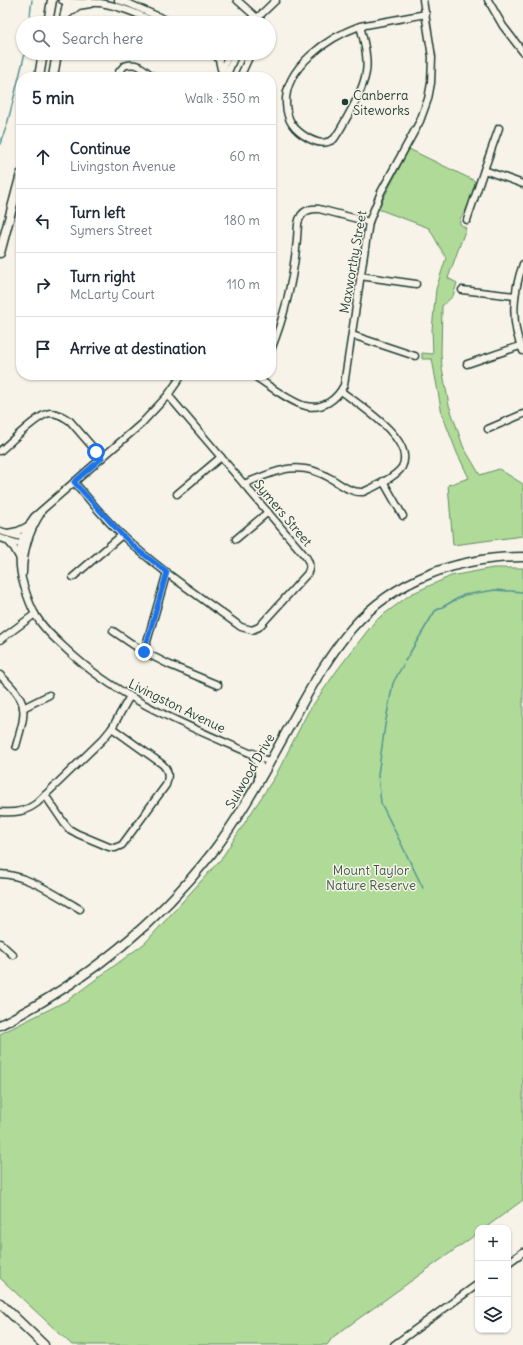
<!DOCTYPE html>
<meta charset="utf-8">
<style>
body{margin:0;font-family:Delius,sans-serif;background:#f6f6f7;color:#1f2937}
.controls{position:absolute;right:12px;bottom:12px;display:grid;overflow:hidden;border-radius:8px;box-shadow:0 1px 3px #0004}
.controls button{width:36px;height:36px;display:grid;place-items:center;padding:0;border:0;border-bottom:1px solid #e0e1e3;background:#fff;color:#1f2937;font:20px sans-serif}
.stop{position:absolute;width:12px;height:12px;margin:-9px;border:3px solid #1a73e8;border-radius:50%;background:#fff}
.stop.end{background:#1a73e8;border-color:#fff;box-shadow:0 1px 4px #0008}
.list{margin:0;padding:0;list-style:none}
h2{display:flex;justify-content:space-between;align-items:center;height:52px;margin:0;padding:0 16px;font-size:17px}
h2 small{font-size:13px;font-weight:400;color:#747a83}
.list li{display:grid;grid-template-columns:26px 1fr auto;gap:12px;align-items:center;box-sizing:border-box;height:64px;padding:0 16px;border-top:1px solid #e0e1e3}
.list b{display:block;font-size:15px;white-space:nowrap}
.list p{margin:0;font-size:13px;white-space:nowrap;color:#747a83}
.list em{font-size:13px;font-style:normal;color:#747a83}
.icon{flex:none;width:22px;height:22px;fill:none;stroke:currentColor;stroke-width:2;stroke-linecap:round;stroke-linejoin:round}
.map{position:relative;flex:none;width:523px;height:1345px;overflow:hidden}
.search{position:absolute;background:#fff;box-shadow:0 1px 3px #0004;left:16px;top:16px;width:260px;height:44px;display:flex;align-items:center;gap:10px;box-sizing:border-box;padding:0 14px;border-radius:22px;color:#747a83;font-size:15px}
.panel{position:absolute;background:#fff;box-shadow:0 1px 3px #0004;left:16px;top:72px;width:260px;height:308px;border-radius:16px}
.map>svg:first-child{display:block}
.green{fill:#afda98;stroke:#678c66}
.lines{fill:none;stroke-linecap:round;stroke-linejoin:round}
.stream{stroke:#579495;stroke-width:1.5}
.minor-casing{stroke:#1f3d34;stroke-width:9}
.major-casing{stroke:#1f3d34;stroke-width:11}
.minor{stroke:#f7f3e8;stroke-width:6}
.major{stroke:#f7f3e8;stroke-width:8}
.route{stroke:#1a73e8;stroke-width:5}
.poi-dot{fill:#1f3d34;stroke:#f7f3e8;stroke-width:1.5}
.labels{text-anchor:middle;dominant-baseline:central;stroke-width:3;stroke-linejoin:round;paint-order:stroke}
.poi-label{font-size:13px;fill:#1f3d34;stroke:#f7f3e8;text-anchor:start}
.street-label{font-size:13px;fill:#1f3d34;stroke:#f7f3e8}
.park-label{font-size:13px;fill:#3c5c48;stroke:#f7f3e8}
</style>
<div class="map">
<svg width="523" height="1345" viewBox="0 0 523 1345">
<rect width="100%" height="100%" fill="#f7f3e8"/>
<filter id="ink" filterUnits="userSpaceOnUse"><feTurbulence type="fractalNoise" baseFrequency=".025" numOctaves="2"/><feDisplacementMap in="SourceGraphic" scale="8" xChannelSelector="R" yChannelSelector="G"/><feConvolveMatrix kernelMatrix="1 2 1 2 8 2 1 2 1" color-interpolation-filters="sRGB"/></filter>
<g filter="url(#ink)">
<!-- green -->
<g class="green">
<path d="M 409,149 L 475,181 L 474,184 L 476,185 L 466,210 L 460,219 L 460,224 L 466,228 L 448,278 L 457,283 L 453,296 L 442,306 L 441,353 L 442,368 L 449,405 L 463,446 L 480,475 L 499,469 L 523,484 L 523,536 L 453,545 L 448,485 L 469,478 L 457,453 L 442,414 L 432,359 L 422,359 L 422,353 L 433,354 L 432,330 L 436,289 L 446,258 L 429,228 L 378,209 Z"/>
<path d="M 493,568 L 523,568 L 523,1200 L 485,1228 L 478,1228 L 478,1233 L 333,1337 L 327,1345 L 72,1345 L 0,1278 L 0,1034 L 68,1000 L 145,943 L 221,859 L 276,775 L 308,712 L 338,669 L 375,621 L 411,594 L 451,576 Z"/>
</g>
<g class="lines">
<!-- stream -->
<g class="stream">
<path d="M 29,23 L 32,0"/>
<path d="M 0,144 L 7,125 L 25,53"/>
<path d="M 405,661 L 435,611 L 464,595 L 495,590 L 523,592"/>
<path d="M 403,665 L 393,683 L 385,725 L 378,775 L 381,803 L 423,888"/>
</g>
<!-- minor casing -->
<g class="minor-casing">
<g id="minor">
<path d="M 62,0 C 70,4 89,2 100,3 C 120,6 138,14 157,23"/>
<path d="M 118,0 L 130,4 L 173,23"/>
<path d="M 237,0 L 257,18"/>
<path d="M 488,0 L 503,26 L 523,52"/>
<path d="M 252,23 L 276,0"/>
<path d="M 360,26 C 329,37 284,67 286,104 C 287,121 294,130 308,138 C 317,143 325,145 334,139 C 340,131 345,121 350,112 C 369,77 371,65 360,26 L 426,14"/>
<path d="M 214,53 L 219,60 L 221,69"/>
<path d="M 118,77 L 119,72 L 124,66 C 137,61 144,69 153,77"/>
<path d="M 220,77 L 229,53"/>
<path d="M 226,77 L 236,53"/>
<path d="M 240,77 L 251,53"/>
<path d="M 484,170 L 499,128"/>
<path d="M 467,220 L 484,170 L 523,184"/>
<path d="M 523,264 C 513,292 510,324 523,351"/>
<path d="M 360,276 L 416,284"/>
<path d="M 462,290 L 515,296"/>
<path d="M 352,335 L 415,356"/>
<path d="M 271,350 C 287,310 296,267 298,224 C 300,213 307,208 319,209 L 369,222"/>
<path d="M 467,364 L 520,346"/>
<path d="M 182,375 L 168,395 L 141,424 L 34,517 C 18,539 16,561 24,586 C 27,596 30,605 35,614 C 42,627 54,638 65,648 C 122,703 199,730 270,762"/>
<path d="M 253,375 C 265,383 293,404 306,406 C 323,410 337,399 344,385 L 369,222 L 381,192 L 420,121 L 428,99 L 431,83 L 432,57 L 423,0"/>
<path d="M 488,429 L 523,414"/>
<path d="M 0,451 C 10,443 38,414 50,413 C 58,413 64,417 70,421 L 102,458"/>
<path d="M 383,481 L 403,516"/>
<path d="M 74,482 C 90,500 105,520 123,536 C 159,570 202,598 241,627 L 252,630 L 259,627 L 307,574 C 311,568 310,563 306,557 L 168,395"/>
<path d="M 244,484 C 275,471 298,459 330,478 C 341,484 350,493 363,492 C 373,488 397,476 402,467 C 416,440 359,405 341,391"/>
<path d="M 177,494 L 221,457"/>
<path d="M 0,531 L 25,538"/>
<path d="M 8,533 L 18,531 L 28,526"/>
<path d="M 0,538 L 23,545"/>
<path d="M 236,539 L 268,512"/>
<path d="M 7,540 L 14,548 L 19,557"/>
<path d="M 23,573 C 23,552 30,530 41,513"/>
<path d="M 73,577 L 122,535"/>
<path d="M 113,631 L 144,652 L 167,572"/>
<path d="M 0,640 L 35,614"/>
<path d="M 144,652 L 170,665 L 218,685"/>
<path d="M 0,675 C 29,703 27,708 16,746"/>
<path d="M 23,708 L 49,695"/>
<path d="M 45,795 L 64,823 L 69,829 L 78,834 L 109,847 L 115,848 L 122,845 L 166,785 C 169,777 169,770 162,764 L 112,728"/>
<path d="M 0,812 C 15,813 25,812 37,803 L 103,739 L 112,728 L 130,696"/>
<path d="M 0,874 C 28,875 56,895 80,909"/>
<path d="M 0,943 L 13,955"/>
<path d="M 508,1263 L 523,1252"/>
<path d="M 394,1345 L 478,1284"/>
</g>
</g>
<!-- major casing -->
<g class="major-casing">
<g id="major">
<path d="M 65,15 L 78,5 L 90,3"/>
<path d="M 48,23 L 52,0"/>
<path d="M 63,23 L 68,0"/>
<path d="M 39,77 L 43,53"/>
<path d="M 53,77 L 57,53"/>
<path d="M 0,253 L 21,174"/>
<path d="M 253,754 L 259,765 L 259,780"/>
<path d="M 0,1025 C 83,983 155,926 212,853 C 246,809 271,759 298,711 C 314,682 330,654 352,628 C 395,579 459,557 523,557"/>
<path d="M 0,1303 L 44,1345"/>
</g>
</g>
<!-- minor -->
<use href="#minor" class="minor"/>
<!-- major -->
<use href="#major" class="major"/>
</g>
</g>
<g class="lines" filter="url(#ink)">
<!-- route -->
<path class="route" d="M 96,452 L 102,458 L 74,482 L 122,535 L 138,550 L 167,572 L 144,652"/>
</g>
<!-- markers -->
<circle class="poi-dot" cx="345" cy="102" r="4"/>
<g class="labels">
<!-- poi labels -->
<g class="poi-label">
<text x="353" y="95">Canberra<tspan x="353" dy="15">Siteworks</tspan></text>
</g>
<!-- street labels -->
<g class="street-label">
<text transform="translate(353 262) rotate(-80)">Maxworthy Street</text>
<text transform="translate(283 513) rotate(50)">Symers Street</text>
<text transform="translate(177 706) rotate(26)">Livingston Avenue</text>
<text transform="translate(250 771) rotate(-60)">Sulwood Drive</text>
</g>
<!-- park labels -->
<g class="park-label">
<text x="371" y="870">Mount Taylor<tspan x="371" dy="15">Nature Reserve</tspan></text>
</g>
</g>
</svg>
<div class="controls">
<button>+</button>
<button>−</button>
<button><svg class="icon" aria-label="layers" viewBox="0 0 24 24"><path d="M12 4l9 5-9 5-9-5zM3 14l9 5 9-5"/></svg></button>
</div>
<div class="stop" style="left:96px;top:452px"></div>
<div class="stop end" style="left:144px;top:652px"></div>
<div class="search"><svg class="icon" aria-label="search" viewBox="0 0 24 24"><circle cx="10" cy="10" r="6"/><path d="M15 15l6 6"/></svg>Search here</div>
<section class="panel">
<h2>5 min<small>Walk · 350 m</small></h2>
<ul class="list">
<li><svg class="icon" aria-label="ahead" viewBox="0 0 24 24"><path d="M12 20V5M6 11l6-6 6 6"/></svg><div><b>Continue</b><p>Livingston Avenue</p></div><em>60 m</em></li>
<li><svg class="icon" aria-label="left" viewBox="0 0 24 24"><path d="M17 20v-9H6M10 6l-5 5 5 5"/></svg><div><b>Turn left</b><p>Symers Street</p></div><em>180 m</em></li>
<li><svg class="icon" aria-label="right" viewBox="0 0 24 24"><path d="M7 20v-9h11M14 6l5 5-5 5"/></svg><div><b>Turn right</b><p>McLarty Court</p></div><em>110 m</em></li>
<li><svg class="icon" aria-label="arrive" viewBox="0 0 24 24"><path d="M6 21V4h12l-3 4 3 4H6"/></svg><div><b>Arrive at destination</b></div></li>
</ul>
</section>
</div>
